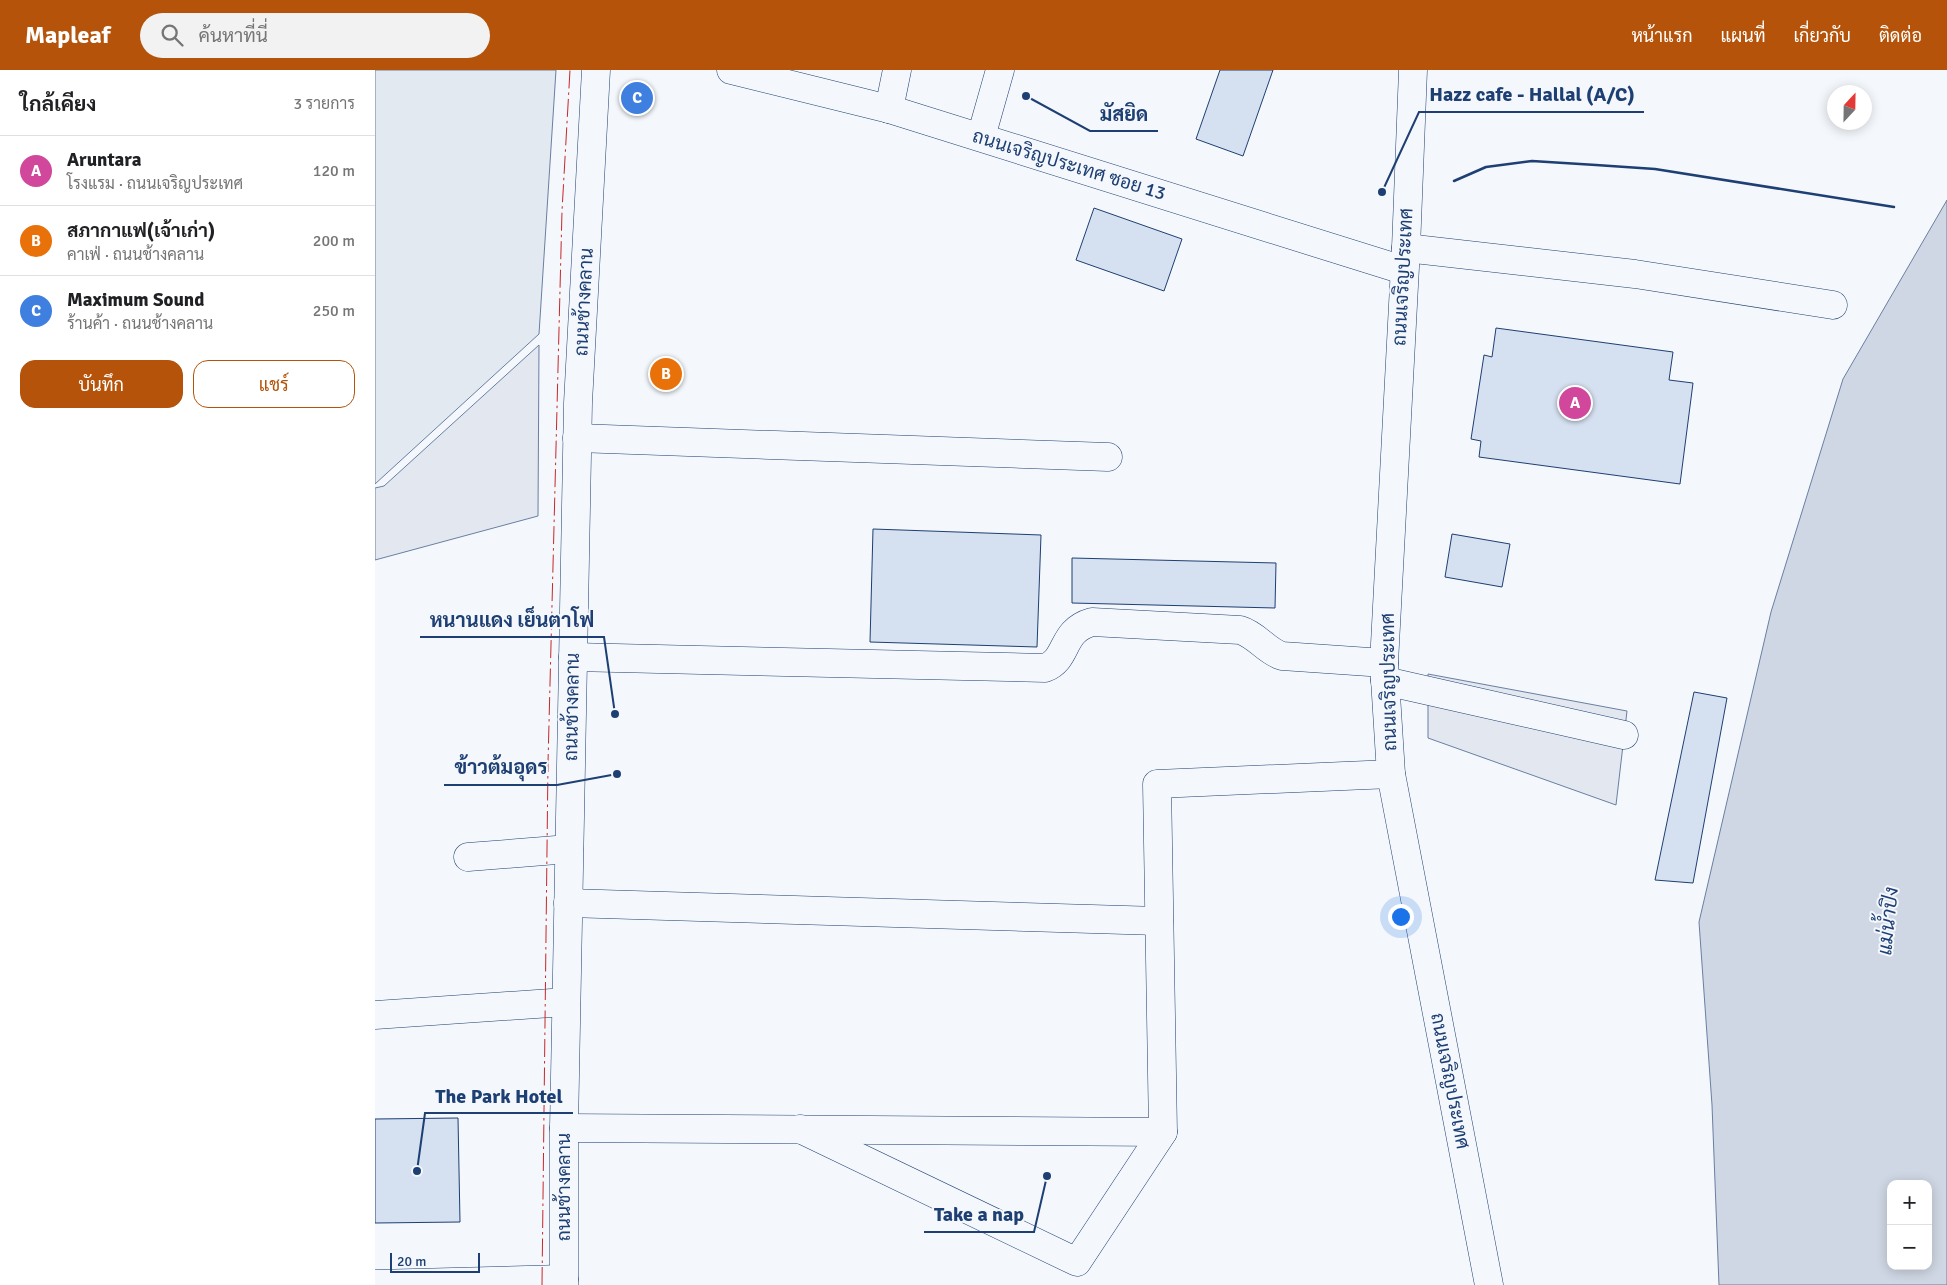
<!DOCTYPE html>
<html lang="th">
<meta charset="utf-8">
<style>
body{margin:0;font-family:Signika,Sarabun,sans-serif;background:#f2f2f2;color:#202124}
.controls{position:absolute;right:15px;bottom:15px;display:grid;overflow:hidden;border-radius:10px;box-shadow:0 2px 12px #0003}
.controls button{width:45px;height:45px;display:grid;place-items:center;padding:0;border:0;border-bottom:1px solid #e0e0e0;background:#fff;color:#202124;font:25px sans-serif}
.compass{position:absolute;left:1452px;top:15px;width:45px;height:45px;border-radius:50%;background:#fff;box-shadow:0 2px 12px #0003;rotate:22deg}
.scale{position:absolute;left:15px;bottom:12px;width:90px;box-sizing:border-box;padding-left:5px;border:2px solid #1d3f73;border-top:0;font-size:14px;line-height:18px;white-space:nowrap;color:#1d3f73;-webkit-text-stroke:4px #f4f7fb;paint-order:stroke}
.you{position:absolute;left:1025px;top:846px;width:18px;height:18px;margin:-12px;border:4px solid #fff;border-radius:50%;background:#1a73e8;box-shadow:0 0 0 8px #1a73e833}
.badge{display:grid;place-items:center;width:32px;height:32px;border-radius:50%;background:#b45309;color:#fff;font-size:16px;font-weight:700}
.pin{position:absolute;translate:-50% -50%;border:2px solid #fff;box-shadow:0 1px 5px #0006}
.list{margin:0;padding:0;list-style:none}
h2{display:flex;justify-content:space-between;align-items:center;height:65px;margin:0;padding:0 20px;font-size:21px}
h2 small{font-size:16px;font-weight:400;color:#757577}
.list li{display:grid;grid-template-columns:32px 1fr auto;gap:15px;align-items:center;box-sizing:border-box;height:70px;padding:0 20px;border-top:1px solid #e0e0e0}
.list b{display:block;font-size:19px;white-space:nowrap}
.list p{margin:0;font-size:16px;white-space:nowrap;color:#757577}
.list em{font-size:16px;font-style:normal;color:#757577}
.actions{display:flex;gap:10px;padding:15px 20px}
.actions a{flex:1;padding:11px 0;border:1px solid #b45309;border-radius:15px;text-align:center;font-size:18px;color:#b45309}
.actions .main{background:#b45309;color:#fff}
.icon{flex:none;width:28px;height:28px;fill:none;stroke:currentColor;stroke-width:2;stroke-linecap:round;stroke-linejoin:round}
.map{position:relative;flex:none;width:1572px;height:1215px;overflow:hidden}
header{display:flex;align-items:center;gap:30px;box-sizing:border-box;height:70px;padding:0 25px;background:#b45309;color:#fff}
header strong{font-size:24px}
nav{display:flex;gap:28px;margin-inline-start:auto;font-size:18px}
.search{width:350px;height:45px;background:#f2f2f2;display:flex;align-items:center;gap:12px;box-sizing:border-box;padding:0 18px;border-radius:28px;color:#757577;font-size:19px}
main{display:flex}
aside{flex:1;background:#fff}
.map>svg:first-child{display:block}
.green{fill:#e3e9f0;stroke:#687fa3}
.parking{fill:#e3e8f0;stroke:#687fa3}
.water{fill:#cfd7e4;stroke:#687fa3;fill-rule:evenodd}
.building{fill:#d5e0f0;stroke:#1d3f73}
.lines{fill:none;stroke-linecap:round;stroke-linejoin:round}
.minor-casing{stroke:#1d3f73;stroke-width:29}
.minor{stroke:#f4f7fb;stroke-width:28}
.wall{stroke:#1d3f73;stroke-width:2.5}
.power{stroke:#c62828;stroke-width:1;stroke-dasharray:18 4 2.5 4;stroke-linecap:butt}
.labels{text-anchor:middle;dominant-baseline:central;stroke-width:4;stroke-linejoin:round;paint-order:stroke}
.street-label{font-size:19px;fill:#1d3f73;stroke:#f4f7fb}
.water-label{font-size:20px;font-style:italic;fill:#1d3f73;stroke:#f4f7fb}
.leader{fill:none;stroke:#1d3f73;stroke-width:2}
.callout-dot{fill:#1d3f73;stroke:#f4f7fb;stroke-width:2}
.callout-label{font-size:20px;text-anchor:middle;font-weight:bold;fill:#1d3f73;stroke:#f4f7fb;stroke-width:4;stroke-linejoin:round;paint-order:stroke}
</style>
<header>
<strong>Mapleaf</strong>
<div class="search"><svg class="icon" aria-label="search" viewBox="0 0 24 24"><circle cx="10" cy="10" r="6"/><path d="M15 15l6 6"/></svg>ค้นหาที่นี่</div>
<nav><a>หน้าแรก</a><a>แผนที่</a><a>เกี่ยวกับ</a><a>ติดต่อ</a></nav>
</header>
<main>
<aside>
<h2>ใกล้เคียง<small>3 รายการ</small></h2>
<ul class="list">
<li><span class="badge" style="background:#d1479c">A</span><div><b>Aruntara</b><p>โรงแรม · ถนนเจริญประเทศ</p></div><em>120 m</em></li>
<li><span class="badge" style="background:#e8710a">B</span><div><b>สภากาแฟ(เจ้าเก่า)</b><p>คาเฟ่ · ถนนช้างคลาน</p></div><em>200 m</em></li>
<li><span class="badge" style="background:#3f7fe0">C</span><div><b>Maximum Sound</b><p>ร้านค้า · ถนนช้างคลาน</p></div><em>250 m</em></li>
</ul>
<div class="actions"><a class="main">บันทึก</a><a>แชร์</a></div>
</aside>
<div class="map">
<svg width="1572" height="1215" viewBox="0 0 1572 1215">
<rect width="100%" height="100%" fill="#f4f7fb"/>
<!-- green -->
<path class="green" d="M 0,0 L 181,0 L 164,264 L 0,414 Z"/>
<!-- parking -->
<g class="parking">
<path d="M 164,275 L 163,446 L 0,490 L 0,418 L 9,416 Z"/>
<path d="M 1053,604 L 1252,641 L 1241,735 L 1053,668 Z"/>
</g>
<!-- water -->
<path class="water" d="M 1572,130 L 1572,1215 L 1344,1215 L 1337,1035 L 1324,852 L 1396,542 L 1468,309 ZM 1516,1114 L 1553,1114 L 1553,1196 L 1516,1196 Z"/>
<!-- building -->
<g class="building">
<path d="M 845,0 L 898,0 L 868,86 L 821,69 Z"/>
<path d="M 719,138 L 807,169 L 789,221 L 701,190 Z"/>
<path d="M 1121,258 L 1298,282 L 1294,310 L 1318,313 L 1305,414 L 1104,387 L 1106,371 L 1096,369 L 1109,285 L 1117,287 Z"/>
<path d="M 498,459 L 666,465 L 662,577 L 495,572 Z"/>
<path d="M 1077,464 L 1135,474 L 1127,517 L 1070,507 Z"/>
<path d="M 697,488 L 901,493 L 900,538 L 697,533 Z"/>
<path d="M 1319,622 L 1352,628 L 1318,813 L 1280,810 Z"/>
<path d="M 83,1048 L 85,1152 L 0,1153 L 0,1049 Z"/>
</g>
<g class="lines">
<!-- minor casing -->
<g class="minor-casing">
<g id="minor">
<path d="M 356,0 L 514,39 L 1028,200"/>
<path d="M 1038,0 L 1031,178 L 1009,593 L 1016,704 L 1114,1215"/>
<path d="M 514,39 L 522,0"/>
<path d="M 606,67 L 625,0"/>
<path d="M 1031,178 L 1260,204 L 1458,235"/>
<path d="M 202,368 L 733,387"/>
<path d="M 198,587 L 670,598 C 694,589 685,561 717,552 L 865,560 C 882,565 891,581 907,586 L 1009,593"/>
<path d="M 1010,611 L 1249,665"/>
<path d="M 93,787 L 194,779"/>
<path d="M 193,833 L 784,851"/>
<path d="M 0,945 L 191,932"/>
<path d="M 189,1058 L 788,1062"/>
<path d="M 425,1059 L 702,1192 L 788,1062 L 782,714 L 1016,704"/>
<path d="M 0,1214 L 189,1209"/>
<path d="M 189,1215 L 189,1058 L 203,333 L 221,0"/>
</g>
</g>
<!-- minor -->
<use href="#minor" class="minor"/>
<!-- wall -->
<path class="wall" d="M 1079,111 L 1111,97 L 1157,91 L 1221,95 L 1280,99 L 1519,137"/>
<!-- power -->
<path class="power" d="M 167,1215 L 173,693 L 187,141 L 195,0"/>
</g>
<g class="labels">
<!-- street labels -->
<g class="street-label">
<text transform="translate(694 95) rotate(17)">ถนนเจริญประเทศ ซอย 13</text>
<text transform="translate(1028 207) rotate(-87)">ถนนเจริญประเทศ</text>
<text transform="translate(209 232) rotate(-87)">ถนนช้างคลาน</text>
<text transform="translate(1014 612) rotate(-91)">ถนนเจริญประเทศ</text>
<text transform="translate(197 637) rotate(-89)">ถนนช้างคลาน</text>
<text transform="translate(1075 1011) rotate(79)">ถนนเจริญประเทศ</text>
<text transform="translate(189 1117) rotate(-90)">ถนนช้างคลาน</text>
</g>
<!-- water labels -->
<g class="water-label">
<text transform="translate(1513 851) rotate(-84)">แม่น้ำปิง</text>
</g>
</g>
<!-- callouts -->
<path class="leader" d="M1007 122L1044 42H1269M651 26L715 61H783M240 644L229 567H45M242 704L182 715H69M42 1101L50 1043H198M672 1106L659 1162H549"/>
<g class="callout-dot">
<circle cx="1007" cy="122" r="5"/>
<circle cx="651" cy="26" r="5"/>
<circle cx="240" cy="644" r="5"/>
<circle cx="242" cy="704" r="5"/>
<circle cx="42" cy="1101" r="5"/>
<circle cx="672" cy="1106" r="5"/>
</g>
<g class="callout-label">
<text x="1157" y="31">Hazz cafe - Hallal (A/C)</text>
<text x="749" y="51">มัสยิด</text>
<text x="137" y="557">หนานแดง เย็นตาโฟ</text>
<text x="126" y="704">ข้าวต้มอุดร</text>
<text x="124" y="1033">The Park Hotel</text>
<text x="604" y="1151">Take a nap</text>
</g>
</svg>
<div class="controls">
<button>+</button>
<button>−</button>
</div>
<svg class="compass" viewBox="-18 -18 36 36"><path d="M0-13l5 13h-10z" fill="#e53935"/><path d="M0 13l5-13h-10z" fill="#757577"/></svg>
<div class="scale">20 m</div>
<div class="you"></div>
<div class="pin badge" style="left:1200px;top:333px;background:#d1479c">A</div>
<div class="pin badge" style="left:291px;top:304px;background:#e8710a">B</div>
<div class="pin badge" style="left:262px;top:28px;background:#3f7fe0">C</div>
</div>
</main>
